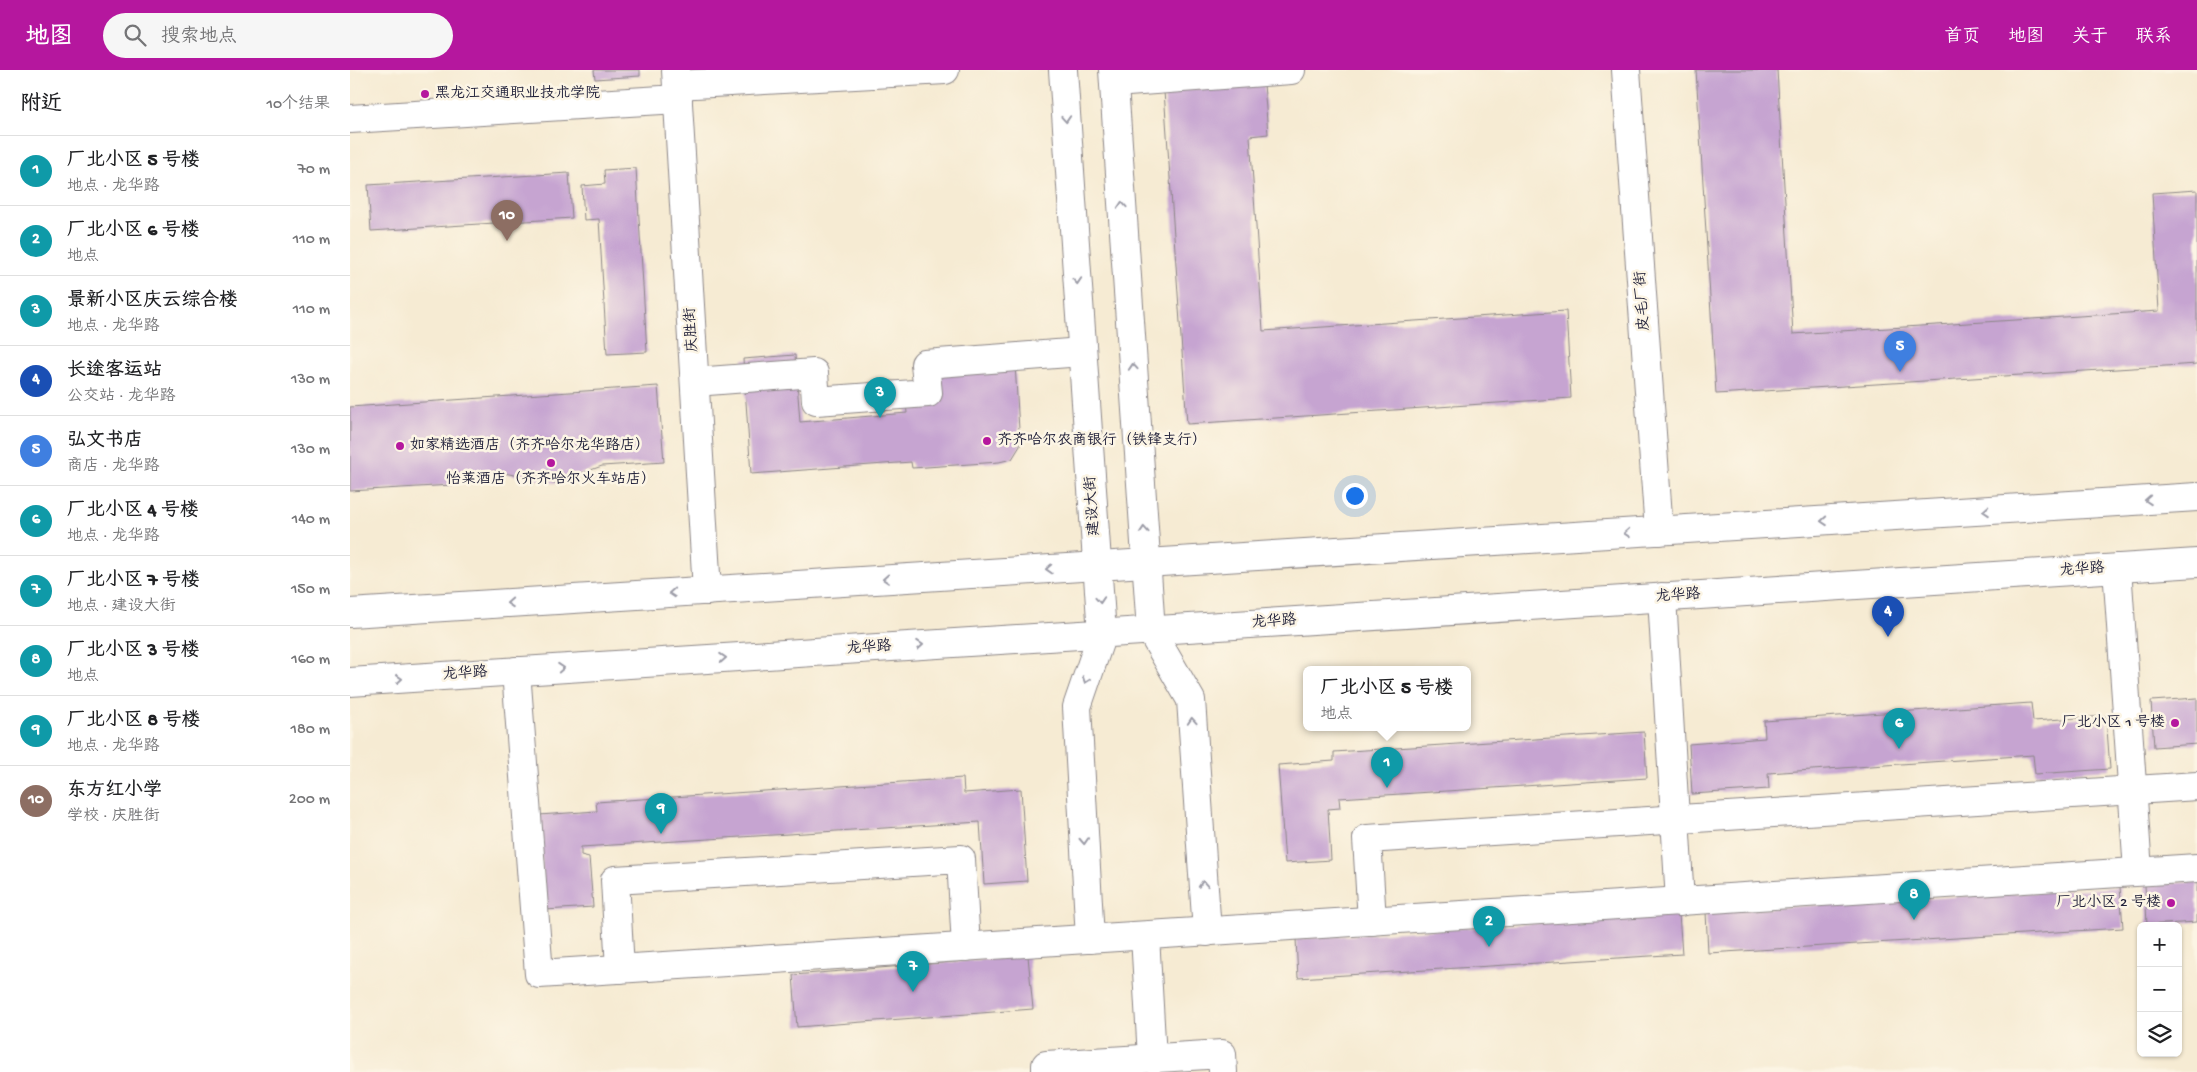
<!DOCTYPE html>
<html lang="zh">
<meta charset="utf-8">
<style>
body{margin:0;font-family:"Gochi Hand","LXGW WenKai TC",sans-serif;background:#f6f6f6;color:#202124}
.controls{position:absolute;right:15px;bottom:15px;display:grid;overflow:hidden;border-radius:8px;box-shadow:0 1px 4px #0004}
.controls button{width:45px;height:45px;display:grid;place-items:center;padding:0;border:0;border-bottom:1px solid #e0e0e0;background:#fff;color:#202124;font:25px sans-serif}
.you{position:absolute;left:1004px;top:425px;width:18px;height:18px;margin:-12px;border:4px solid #fff;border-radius:50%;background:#1a73e8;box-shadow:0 0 0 8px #1a73e833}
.badge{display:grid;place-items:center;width:32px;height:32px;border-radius:50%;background:#b5179e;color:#fff;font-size:16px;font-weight:700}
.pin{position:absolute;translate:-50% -41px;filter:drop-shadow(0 1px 2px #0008)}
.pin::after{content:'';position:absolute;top:26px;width:18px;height:15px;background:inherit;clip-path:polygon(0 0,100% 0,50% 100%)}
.popup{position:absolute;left:953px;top:596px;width:168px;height:65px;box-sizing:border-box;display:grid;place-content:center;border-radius:8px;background:#fff;filter:drop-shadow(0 1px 4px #0005);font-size:16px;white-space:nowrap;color:#757577}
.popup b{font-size:19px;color:#202124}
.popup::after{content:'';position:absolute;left:50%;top:100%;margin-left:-10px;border:10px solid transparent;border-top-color:#fff}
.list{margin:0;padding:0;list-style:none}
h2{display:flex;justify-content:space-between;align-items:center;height:65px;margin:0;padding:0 20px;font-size:21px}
h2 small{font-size:16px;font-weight:400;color:#757577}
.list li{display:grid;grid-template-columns:32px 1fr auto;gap:15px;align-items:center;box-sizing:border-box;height:70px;padding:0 20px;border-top:1px solid #e0e0e0}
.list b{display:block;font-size:19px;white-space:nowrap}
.list p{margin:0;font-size:16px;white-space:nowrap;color:#757577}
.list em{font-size:16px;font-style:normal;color:#757577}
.icon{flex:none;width:28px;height:28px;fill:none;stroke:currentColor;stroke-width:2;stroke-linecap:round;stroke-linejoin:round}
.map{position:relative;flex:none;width:1847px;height:1002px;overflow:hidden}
header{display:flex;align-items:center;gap:30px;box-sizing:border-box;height:70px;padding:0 25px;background:#b5179e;color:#fff}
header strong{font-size:24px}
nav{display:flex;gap:28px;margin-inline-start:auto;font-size:18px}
.search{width:350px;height:45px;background:#f6f6f6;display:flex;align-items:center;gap:12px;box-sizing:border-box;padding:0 18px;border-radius:28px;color:#757577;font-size:19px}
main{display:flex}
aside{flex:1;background:#fff}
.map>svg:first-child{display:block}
.building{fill:#c6a4d1}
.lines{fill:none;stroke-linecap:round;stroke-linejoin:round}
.minor-casing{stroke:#8c8687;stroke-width:30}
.major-casing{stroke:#8c8687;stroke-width:30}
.minor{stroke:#fff;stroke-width:28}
.major{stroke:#fff;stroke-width:28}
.oneway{stroke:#9c9ca7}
.poi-dot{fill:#b5179e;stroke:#fcf5e5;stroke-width:2}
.labels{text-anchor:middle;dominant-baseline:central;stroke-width:5;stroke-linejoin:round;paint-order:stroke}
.poi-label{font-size:15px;fill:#22223b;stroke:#fcf5e5;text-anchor:start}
.street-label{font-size:15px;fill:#22223b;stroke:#fcf5e5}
</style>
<header>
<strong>地图</strong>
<div class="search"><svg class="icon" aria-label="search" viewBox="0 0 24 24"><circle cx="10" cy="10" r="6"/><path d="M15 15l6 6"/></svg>搜索地点</div>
<nav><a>首页</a><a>地图</a><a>关于</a><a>联系</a></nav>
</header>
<main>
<aside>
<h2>附近<small>10个结果</small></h2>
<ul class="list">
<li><span class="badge" style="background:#0f9aa8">1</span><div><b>厂北小区 5 号楼</b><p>地点 · 龙华路</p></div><em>70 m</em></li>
<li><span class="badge" style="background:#0f9aa8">2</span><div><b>厂北小区 6 号楼</b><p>地点</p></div><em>110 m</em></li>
<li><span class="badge" style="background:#0f9aa8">3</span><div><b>景新小区庆云综合楼</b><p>地点 · 龙华路</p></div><em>110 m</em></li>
<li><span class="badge" style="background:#1a4fb4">4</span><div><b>长途客运站</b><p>公交站 · 龙华路</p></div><em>130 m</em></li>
<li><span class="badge" style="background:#3f7fe0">5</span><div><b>弘文书店</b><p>商店 · 龙华路</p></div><em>130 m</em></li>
<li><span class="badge" style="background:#0f9aa8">6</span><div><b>厂北小区 4 号楼</b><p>地点 · 龙华路</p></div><em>140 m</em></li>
<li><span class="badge" style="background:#0f9aa8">7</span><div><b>厂北小区 7 号楼</b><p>地点 · 建设大街</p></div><em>150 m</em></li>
<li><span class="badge" style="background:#0f9aa8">8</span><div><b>厂北小区 3 号楼</b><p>地点</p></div><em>160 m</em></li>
<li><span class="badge" style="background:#0f9aa8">9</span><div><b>厂北小区 8 号楼</b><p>地点 · 龙华路</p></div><em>180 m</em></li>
<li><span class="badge" style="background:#8d6e63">10</span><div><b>东方红小学</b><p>学校 · 庆胜街</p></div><em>200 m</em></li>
</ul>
</aside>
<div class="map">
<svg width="1847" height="1002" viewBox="0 0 1847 1002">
<rect width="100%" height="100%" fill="#fcf5e5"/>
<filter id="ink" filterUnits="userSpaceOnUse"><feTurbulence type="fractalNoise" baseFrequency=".02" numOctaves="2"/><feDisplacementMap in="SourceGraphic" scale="10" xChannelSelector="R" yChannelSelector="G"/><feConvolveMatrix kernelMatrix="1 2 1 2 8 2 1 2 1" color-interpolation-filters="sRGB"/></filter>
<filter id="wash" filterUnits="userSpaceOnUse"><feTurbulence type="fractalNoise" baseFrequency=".0096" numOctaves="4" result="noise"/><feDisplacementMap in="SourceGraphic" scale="20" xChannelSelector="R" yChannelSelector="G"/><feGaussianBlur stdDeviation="1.12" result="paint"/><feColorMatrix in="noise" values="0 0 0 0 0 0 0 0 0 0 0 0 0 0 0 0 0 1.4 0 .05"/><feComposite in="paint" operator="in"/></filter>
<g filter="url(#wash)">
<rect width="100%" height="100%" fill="#f6ebd3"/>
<g id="blocks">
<!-- building -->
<g class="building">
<path d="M 244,0 L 290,0 L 290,6 L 245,9 Z"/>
<path d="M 1346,0 L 1427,0 L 1443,264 L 1809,241 L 1802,123 L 1847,120 L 1847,294 L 1366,324 Z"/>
<path d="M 914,14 L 918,64 L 900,66 L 913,261 L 1216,241 L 1221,328 L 837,354 L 814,21 Z"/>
<path d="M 286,98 L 297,282 L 257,284 L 249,149 L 234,150 L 232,116 L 255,114 L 254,100 Z"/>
<path d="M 219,103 L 222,148 L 21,161 L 18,115 Z"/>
<path d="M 445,285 L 450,352 L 557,343 L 556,334 L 589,331 L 587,300 L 665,294 L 670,376 L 662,389 L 649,392 L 562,398 L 561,392 L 401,404 L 393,289 Z"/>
<path d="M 308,316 L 314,392 L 252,396 L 204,413 L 144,401 L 101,404 L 102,415 L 0,421 L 0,337 Z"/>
<path d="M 1847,628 L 1847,674 L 1804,677 L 1801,631 Z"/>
<path d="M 1681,633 L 1683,651 L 1756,646 L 1760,699 L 1685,704 L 1683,685 L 1418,703 L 1419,719 L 1342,724 L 1339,674 L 1415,668 L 1414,651 Z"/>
<path d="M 1294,662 L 1297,708 L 989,728 L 990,738 L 978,739 L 981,790 L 935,793 L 928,695 L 984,691 L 984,682 Z"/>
<path d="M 613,708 L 614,723 L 671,719 L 677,811 L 634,814 L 630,752 L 231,777 L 231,785 L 239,787 L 243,837 L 195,840 L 189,745 L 247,741 L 246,732 Z"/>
<path d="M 1847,812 L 1847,852 L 1797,855 L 1795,815 Z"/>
<path d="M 1770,817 L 1773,858 L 1358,883 L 1356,842 Z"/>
<path d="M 1329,844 L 1332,884 L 948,908 L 946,869 Z"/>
<path d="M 678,886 L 683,939 L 447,957 L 443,905 Z"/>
</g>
</g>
</g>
<g filter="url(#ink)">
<use href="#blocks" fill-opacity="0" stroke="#8c8687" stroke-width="1"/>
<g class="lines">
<!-- minor casing -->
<g class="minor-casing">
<g id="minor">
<path d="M 326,0 L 357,521"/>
<path d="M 1276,0 L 1309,461"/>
<path d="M 764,13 L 941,0"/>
<path d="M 327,15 L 595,0"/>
<path d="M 0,49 L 328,29"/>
<path d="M 345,312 L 464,303 L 466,331 L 578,323 L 575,294 L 732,282"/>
<path d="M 1767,498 L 1788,801"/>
<path d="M 1312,527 L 1330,832"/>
<path d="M 166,601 L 189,904 L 1847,798"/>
<path d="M 1022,851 L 1017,769 L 1847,716"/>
<path d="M 795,866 L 802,988"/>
<path d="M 270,899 L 265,810 L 611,789 L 616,877"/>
<path d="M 696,1002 L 696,995 L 872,984 L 873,1002"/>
</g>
</g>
<!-- major casing -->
<g class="major-casing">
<g id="major">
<path d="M 713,0 L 752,564 L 727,637 L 740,869"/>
<path d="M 763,0 L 801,561 L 841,630 L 857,862"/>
<path d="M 0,543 L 1847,427"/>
<path d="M 0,612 L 1847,493"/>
</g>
</g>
<!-- minor -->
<use href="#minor" class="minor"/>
<!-- major -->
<use href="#major" class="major"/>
</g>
<!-- one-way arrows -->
<defs><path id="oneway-chevron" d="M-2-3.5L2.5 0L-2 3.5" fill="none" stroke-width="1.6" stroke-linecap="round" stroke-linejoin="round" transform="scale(1.25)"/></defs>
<g class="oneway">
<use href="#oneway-chevron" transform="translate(716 49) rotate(86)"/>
<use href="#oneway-chevron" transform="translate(772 135) rotate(-94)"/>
<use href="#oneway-chevron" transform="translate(727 211) rotate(86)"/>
<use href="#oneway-chevron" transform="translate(783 297) rotate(-94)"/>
<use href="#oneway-chevron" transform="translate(1798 430) rotate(176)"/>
<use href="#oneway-chevron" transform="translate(1636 441) rotate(176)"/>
<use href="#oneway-chevron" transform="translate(1474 451) rotate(176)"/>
<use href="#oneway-chevron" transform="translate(794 460) rotate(-94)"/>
<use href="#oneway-chevron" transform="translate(1277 463) rotate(176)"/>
<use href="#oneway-chevron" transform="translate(699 499) rotate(177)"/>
<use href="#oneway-chevron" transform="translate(536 509) rotate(176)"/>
<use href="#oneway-chevron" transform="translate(322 523) rotate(176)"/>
<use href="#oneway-chevron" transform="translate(750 530) rotate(86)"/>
<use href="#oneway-chevron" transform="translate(160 533) rotate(176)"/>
<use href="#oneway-chevron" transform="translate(570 575) rotate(-4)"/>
<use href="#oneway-chevron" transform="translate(373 588) rotate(-4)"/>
<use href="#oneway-chevron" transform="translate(211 598) rotate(-4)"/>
<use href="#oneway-chevron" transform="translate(49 609) rotate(-4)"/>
<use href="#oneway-chevron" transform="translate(736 610) rotate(109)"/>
<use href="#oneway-chevron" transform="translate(842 651) rotate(-94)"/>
<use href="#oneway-chevron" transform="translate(734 771) rotate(87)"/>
<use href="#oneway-chevron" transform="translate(853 814) rotate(-94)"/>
</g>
</g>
<!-- markers -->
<g class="poi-dot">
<circle cx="75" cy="24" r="5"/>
<circle cx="637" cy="371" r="5"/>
<circle cx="50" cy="376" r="5"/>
<circle cx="201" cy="393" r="5"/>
<circle cx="1825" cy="653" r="5"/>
<circle cx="1821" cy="833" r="5"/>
</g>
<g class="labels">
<!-- poi labels -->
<g class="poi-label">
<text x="85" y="24">黑龙江交通职业技术学院</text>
<text x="647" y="371">齐齐哈尔农商银行（铁锋支行）</text>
<text x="60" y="376">如家精选酒店（齐齐哈尔龙华路店）</text>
<text x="201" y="410" text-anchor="middle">怡莱酒店（齐齐哈尔火车站店）</text>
<text x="1815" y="653" text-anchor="end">厂北小区 1 号楼</text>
<text x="1811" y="833" text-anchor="end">厂北小区 2 号楼</text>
</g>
<!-- street labels -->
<g class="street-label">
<text transform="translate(1293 231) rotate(-94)">皮毛厂街</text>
<text transform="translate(342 260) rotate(-93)">庆胜街</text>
<text transform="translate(743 436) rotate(-94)">建设大街</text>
<text transform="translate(1732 500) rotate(-4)">龙华路</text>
<text transform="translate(1328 526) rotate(-4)">龙华路</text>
<text transform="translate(924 552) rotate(-4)">龙华路</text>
<text transform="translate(519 578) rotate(-4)">龙华路</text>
<text transform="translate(115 604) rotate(-4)">龙华路</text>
</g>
</g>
</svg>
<div class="controls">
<button>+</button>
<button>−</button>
<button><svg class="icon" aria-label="layers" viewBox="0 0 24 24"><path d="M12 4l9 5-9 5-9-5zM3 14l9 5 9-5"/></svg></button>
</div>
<div class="you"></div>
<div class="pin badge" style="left:1037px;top:718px;background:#0f9aa8">1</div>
<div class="popup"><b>厂北小区 5 号楼</b>地点</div>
<div class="pin badge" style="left:1139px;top:877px;background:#0f9aa8">2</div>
<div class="pin badge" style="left:530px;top:348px;background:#0f9aa8">3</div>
<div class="pin badge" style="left:1538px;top:567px;background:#1a4fb4">4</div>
<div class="pin badge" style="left:1550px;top:302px;background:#3f7fe0">5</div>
<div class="pin badge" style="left:1549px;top:679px;background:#0f9aa8">6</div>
<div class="pin badge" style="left:563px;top:922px;background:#0f9aa8">7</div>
<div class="pin badge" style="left:1564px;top:850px;background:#0f9aa8">8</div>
<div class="pin badge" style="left:311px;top:764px;background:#0f9aa8">9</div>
<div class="pin badge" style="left:157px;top:171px;background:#8d6e63">10</div>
</div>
</main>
